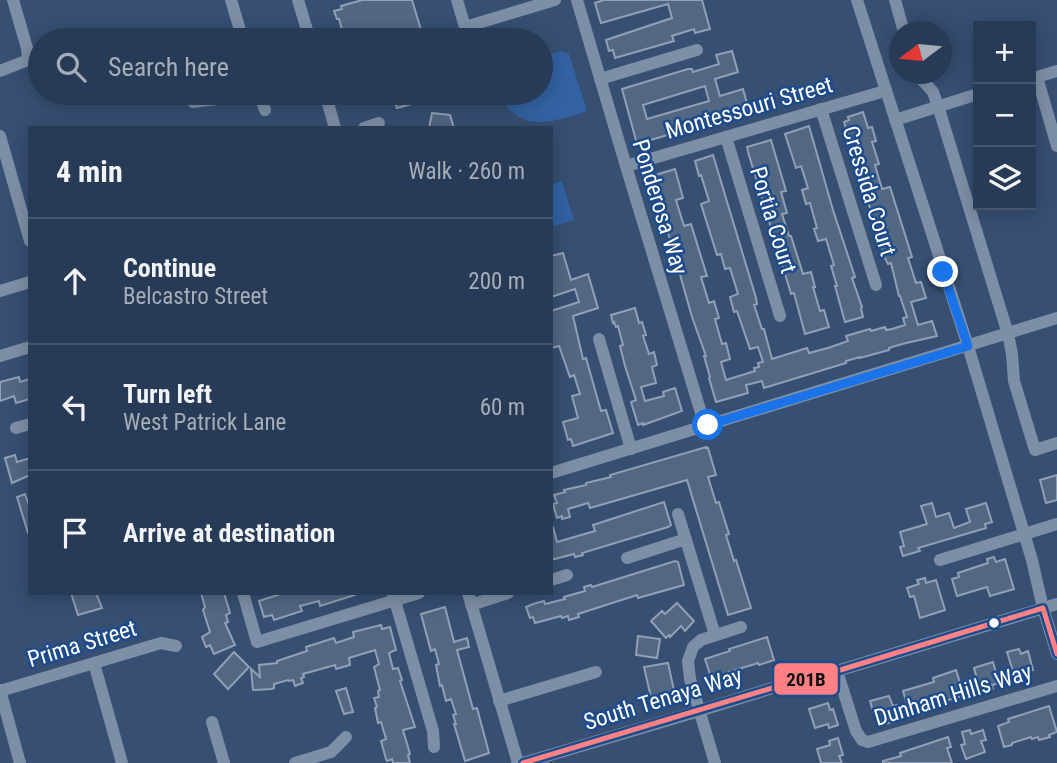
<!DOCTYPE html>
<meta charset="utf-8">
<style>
body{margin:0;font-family:"Roboto Condensed",sans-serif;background:#30425c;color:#f1f3f6}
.controls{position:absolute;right:21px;top:21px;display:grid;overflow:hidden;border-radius:0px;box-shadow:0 4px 18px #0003}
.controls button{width:63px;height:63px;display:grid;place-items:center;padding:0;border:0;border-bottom:2px solid #44556c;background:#283b56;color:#f1f3f6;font:35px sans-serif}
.compass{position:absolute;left:889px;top:21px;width:63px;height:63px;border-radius:50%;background:#283b56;box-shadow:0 4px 18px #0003;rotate:254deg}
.stop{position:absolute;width:21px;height:21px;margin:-16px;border:5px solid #1a73e8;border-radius:50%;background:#fff}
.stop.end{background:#1a73e8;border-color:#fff;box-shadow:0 2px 7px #0008}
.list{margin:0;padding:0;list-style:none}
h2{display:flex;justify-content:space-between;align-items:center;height:91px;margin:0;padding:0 28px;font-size:30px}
h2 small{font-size:23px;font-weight:400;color:#a5adb9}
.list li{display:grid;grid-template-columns:46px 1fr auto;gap:21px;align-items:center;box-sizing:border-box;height:126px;padding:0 28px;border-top:2px solid #44556c}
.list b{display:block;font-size:26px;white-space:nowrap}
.list p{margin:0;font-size:23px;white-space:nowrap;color:#a5adb9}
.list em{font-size:23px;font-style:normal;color:#a5adb9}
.icon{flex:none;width:38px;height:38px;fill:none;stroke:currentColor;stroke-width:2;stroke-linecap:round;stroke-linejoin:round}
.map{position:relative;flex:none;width:1057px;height:763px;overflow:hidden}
.search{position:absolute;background:#283b56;box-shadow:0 4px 18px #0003;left:28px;top:28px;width:525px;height:77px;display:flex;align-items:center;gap:18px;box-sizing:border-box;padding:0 24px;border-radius:38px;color:#a5adb9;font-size:26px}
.panel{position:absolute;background:#283b56;box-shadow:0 4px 18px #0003;left:28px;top:126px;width:525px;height:469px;border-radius:0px}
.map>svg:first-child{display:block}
.green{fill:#3262a2}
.building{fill:#526782;stroke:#92a0b5;stroke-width:2;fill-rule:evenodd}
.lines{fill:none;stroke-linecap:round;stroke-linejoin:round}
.minor{stroke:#7d8fa6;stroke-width:12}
.bus-1-casing{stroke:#1d4b8b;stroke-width:10}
.bus-1{stroke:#ff8085;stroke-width:5}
.route{stroke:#1a73e8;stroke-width:9}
.bus-dot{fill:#fff;stroke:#1d4b8b;stroke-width:2.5}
.labels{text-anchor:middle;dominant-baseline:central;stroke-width:5;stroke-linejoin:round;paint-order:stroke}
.street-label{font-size:23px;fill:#fff;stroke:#1d4b8b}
.line-badge{stroke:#1d4b8b;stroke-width:2.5}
.pale-badge-label{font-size:19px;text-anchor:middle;font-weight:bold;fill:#111}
</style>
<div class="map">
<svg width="1057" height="763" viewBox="0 0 1057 763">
<rect width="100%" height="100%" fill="#364f72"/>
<!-- green -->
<g class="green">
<path d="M 561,51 L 569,54 L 587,111 C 552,123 518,134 499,93 L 541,93 L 541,57 Z"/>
<path d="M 562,181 L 574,220 L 551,227 L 551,185 Z"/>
</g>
<!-- building -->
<g class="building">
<path d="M 362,0 L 412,0 L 424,40 L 345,40 L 339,19 L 337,19 L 334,11 L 342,9 L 341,6 Z"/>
<path d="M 604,0 L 702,0 L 710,29 L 695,33 L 694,29 L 672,36 L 674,41 L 615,58 L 613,50 L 609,51 L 606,40 L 672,18 L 668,4 L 601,23 L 595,3 Z"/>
<path d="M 732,51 L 738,72 L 715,79 L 720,96 L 743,89 L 749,111 L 637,144 L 622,89 L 688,69 L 692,69 L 693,72 L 719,64 L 716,55 ZM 705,86 L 709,101 L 647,119 L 643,105 Z"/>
<path d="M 392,93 L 442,93 L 443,95 L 397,108 Z"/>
<path d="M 863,112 L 868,128 L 872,127 L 876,141 L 872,142 L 879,164 L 875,165 L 882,189 L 890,187 L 912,257 L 908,258 L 916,283 L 921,282 L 926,298 L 911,302 L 918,325 L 932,321 L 937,336 L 902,344 L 889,348 L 889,350 L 860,358 L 860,357 L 846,361 L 846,363 L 764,388 L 762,381 L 746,385 L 748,393 L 716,402 L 709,378 L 710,377 L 704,356 L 706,356 L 692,317 L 670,239 L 663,219 L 665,219 L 652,181 L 653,181 L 652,176 L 675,169 L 683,198 L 676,200 L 684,226 L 691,224 L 707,276 L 701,277 L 709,303 L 714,301 L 719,318 L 715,319 L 722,344 L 726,343 L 730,359 L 721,362 L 726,380 L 755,371 L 754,368 L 759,367 L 758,363 L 763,362 L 758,347 L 750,349 L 737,311 L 734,312 L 730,297 L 738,294 L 730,268 L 725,269 L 721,254 L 717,255 L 701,204 L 709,201 L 701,175 L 699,176 L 695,161 L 713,155 L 756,298 L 757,304 L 754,305 L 762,329 L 764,329 L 772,359 L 807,348 L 809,353 L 828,348 L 848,341 L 846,336 L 870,329 L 871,331 L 885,327 L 886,330 L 892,329 L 905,325 L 903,318 L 907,317 L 900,296 L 899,296 L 891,263 L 888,264 L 885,258 L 844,122 L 849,120 L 848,117 Z"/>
<path d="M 432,113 L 450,115 L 454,128 L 429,128 Z"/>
<path d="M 809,126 L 833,210 L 855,277 L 852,278 L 862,307 L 861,308 L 863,317 L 845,322 L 835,286 L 837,286 L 831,266 L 834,265 L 826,239 L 818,241 L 814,229 L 817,228 L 810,203 L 806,204 L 802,190 L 808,188 L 801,166 L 796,168 L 785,134 Z"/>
<path d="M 771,140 L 786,191 L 781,192 L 787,213 L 782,214 L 789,236 L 791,236 L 803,274 L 811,272 L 815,287 L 813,287 L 820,311 L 824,310 L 829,327 L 805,334 L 794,293 L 791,294 L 789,287 L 748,152 L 747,147 Z"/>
<path d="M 563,253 L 571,280 L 588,274 L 598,308 L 573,316 L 583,359 L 586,358 L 601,411 L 606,410 L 613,433 L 573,446 L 571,439 L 568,440 L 563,422 L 578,418 L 572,396 L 580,394 L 574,375 L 570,377 L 559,346 L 551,348 L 551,311 L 579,302 L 575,289 L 551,297 L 551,256 Z"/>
<path d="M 635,308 L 639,323 L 642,322 L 646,335 L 643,336 L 649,354 L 654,352 L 657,365 L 652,367 L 656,383 L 641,387 L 645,401 L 664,396 L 663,392 L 675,388 L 682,411 L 643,425 L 643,423 L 638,425 L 631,402 L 636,400 L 625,366 L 620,346 L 623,345 L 618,326 L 616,327 L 614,322 L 613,323 L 611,315 Z"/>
<path d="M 19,377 L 20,382 L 30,379 L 30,399 L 16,403 L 14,396 L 0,401 L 0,382 Z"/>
<path d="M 706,447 L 706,448 L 708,448 L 716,475 L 708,477 L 716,503 L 719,502 L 729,534 L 726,535 L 734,561 L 736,560 L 751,608 L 728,615 L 687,480 L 590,508 L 588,503 L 568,509 L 570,517 L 562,519 L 562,516 L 557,518 L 553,504 L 557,503 L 554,495 L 565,492 L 564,490 L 586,485 L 586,483 L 611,477 L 610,475 Z"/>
<path d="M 15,455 L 17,462 L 30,458 L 30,475 L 12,483 L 5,458 Z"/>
<path d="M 1057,475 L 1057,500 L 1046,503 L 1040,480 Z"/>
<path d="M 25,494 L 30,508 L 30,533 L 28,533 L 17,497 Z"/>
<path d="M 664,502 L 671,525 L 668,527 L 582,553 L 583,555 L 575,557 L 574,554 L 551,560 L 551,527 L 553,527 L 557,542 L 595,531 L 593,525 Z"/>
<path d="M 932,503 L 936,517 L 949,513 L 954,528 L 970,522 L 966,509 L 986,503 L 992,522 L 985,524 L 986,528 L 918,548 L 920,551 L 903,556 L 900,547 L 904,546 L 900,532 L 927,524 L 921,506 Z"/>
<path d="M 994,557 L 996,562 L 1005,559 L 1014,589 L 990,596 L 987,587 L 957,596 L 952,579 L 959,577 L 958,573 L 988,563 L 987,559 Z"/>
<path d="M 675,561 L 678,562 L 684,585 L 638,598 L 637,595 L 578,614 L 579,617 L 569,620 L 568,616 L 562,618 L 561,616 L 535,623 L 533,617 L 530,618 L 526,607 L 533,604 L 544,601 L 545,604 L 565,599 L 564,597 L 585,591 L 584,587 L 591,585 L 592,587 Z"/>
<path d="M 925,578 L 926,583 L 936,580 L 945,610 L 920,618 L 914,596 L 910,597 L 907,588 L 919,584 L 917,580 Z"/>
<path d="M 71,593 L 96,593 L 102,608 L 78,615 Z"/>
<path d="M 201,593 L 224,593 L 230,613 L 226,615 L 228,622 L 225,623 L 235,645 L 214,654 L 210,645 L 206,647 L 202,637 L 210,632 L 203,610 L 205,607 Z"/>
<path d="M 284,593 L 354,593 L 355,595 L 320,606 L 319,601 L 300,606 L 302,611 L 274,620 L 272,615 L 264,617 L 259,601 Z"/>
<path d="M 677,603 L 694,621 L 685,631 L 681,626 L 670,637 L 669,635 L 666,638 L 651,621 L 662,611 L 665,614 Z"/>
<path d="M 445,607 L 454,642 L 467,638 L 469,647 L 457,650 L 473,709 L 477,708 L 489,753 L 465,761 L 454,724 L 456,724 L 453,715 L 456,714 L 451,699 L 446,701 L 442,685 L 440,686 L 436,665 L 439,664 L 435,649 L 431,651 L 421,614 Z"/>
<path d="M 381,625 L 382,629 L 390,627 L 396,650 L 389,653 L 393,669 L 398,668 L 402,680 L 400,681 L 415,727 L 403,730 L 410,754 L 408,755 L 410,763 L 393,763 L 392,759 L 387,761 L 386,759 L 381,741 L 386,739 L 381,722 L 378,723 L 375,708 L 377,707 L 374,698 L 379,697 L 378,691 L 380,690 L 374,667 L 379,664 L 375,650 L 349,658 L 350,665 L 336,669 L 335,665 L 303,674 L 304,677 L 301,678 L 303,683 L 295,686 L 293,680 L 289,681 L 288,680 L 274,684 L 274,688 L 272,689 L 253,690 L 251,669 L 260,677 L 259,665 L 277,663 L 277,661 L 307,651 L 306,647 L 334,638 L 336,643 L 354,637 L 353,632 Z"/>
<path d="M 638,636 L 660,639 L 657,658 L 636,655 Z"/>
<path d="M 767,637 L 774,660 L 759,665 L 758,663 L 729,672 L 730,674 L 712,680 L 705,659 L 730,651 L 729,649 Z"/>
<path d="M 1019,649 L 1021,654 L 1028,651 L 1033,670 L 1026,672 L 1028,675 L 992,685 L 993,689 L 985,692 L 982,681 L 978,682 L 974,668 L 993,662 L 996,673 L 1012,668 L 1007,652 Z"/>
<path d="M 234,652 L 249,667 L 228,689 L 214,674 Z"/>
<path d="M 668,663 L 675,695 L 652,702 L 644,667 Z"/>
<path d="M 956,670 L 961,686 L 966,685 L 969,694 L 921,708 L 923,713 L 916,715 L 912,704 L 907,705 L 903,691 L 934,682 L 933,678 Z"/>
<path d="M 346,688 L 353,712 L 344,714 L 336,691 Z"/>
<path d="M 889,696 L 893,706 L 897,705 L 900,715 L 888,718 L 889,723 L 882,725 L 878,714 L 874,715 L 870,701 Z"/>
<path d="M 828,703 L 830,710 L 833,709 L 838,725 L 829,728 L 828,724 L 815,728 L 809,709 Z"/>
<path d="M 1049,706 L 1057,732 L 1049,735 L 1050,737 L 1039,740 L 1038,737 L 1032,739 L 1031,737 L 1012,743 L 1012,745 L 1004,747 L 998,726 L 1009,722 L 1008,719 Z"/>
<path d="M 970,730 L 971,734 L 983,730 L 986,740 L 981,741 L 985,752 L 966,759 L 961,745 L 965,744 L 962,732 Z"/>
<path d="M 948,737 L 951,747 L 947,748 L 952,763 L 883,763 L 883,761 L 901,756 L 900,753 Z"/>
<path d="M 838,738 L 843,755 L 839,756 L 842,763 L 821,763 L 817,749 L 830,745 L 829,741 Z"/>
</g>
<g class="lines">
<!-- minor -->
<g class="minor">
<path d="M 231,0 L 243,40"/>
<path d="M 298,0 L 310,40"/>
<path d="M 457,0 L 465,27 L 555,0"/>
<path d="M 577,0 L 626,166 L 705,426"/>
<path d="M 857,0 L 968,346 L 1032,560 L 1043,608 L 1057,654"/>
<path d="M 895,0 L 904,32"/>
<path d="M 0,71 L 28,60 L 27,48 L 13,0"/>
<path d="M 1057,71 L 1037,77 L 1057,146"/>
<path d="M 917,74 L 933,92 L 938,106 L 1008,334 L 1012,354 L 1014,381 L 1035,450 L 1057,443"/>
<path d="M 600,79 L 697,50"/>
<path d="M 259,93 L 265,110"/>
<path d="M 325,93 L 335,128"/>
<path d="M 193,102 L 217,99 L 238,93"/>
<path d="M 821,109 L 876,285"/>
<path d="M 895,120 L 978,94"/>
<path d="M 364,128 L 379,123"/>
<path d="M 0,136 L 30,241"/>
<path d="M 726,137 L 780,316"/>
<path d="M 626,166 L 885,91"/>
<path d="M 0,291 L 30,282"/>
<path d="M 599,339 L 631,449"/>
<path d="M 0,356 L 30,347"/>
<path d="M 16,428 L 30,424"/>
<path d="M 551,473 L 1057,318"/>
<path d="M 678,514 L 715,635"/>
<path d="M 627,558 L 686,539"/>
<path d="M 940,560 L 1057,524"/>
<path d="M 551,580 L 567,575"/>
<path d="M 243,593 L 257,642 L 419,593"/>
<path d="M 468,593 L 518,763"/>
<path d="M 393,594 L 433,731 L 434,747"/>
<path d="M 471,605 L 508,593"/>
<path d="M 94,663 L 122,763"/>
<path d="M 837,671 L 856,731 L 862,740 L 868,742 L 1057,686"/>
<path d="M 0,690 L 20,763"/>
<path d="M 0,691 L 161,643 L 176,646"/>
<path d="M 499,701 L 596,672"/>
<path d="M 212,722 L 224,763"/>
<path d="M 295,763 L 331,752 L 346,737"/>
<path d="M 523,763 L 699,711 L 782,685 L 837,671 L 1057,604"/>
<path d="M 715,763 L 690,679 L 688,661 L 693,647 L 701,640 L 741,627"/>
</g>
<!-- bus-1 casing -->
<g class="bus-1-casing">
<path id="bus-1" d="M 523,763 L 782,685 L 837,671 L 1043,608 L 1057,654"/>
</g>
<!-- bus-1 -->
<use href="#bus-1" class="bus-1"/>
</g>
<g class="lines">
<!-- route -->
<path class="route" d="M 708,425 L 968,346 L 943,272"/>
</g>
<!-- markers -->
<circle class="bus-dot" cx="994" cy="623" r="6"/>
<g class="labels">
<!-- street labels -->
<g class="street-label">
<text transform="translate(749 108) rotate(-16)">Montessouri Street</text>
<text transform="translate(869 191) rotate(73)">Cressida Court</text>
<text transform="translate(660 207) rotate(73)">Ponderosa Way</text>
<text transform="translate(773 220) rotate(73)">Portia Court</text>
<text transform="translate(82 644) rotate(-17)">Prima Street</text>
<text transform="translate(953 695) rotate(-17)">Dunham Hills Way</text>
<text transform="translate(663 699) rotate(-17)">South Tenaya Way</text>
</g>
</g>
<rect class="line-badge" x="773" y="662" width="66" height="34" rx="7" fill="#ff8085"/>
<g class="pale-badge-label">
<text x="806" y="686">201B</text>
</g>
</svg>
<div class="controls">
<button>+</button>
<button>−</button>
<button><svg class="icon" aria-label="layers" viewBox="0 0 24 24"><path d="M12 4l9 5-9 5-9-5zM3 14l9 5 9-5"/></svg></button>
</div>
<svg class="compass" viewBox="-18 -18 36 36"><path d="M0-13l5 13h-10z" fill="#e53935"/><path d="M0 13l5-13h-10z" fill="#a5adb9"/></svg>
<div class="stop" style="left:708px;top:425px"></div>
<div class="stop end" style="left:943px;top:272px"></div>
<div class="search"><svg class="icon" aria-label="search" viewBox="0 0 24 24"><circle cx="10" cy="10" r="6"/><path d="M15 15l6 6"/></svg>Search here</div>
<section class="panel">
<h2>4 min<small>Walk · 260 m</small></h2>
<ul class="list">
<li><svg class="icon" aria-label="ahead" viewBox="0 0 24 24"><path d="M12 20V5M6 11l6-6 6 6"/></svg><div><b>Continue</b><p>Belcastro Street</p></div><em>200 m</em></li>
<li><svg class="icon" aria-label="left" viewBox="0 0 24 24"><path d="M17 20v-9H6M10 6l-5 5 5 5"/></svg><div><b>Turn left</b><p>West Patrick Lane</p></div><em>60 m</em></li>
<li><svg class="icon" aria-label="arrive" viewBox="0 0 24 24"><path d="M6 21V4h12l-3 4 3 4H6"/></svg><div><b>Arrive at destination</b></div></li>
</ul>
</section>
</div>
